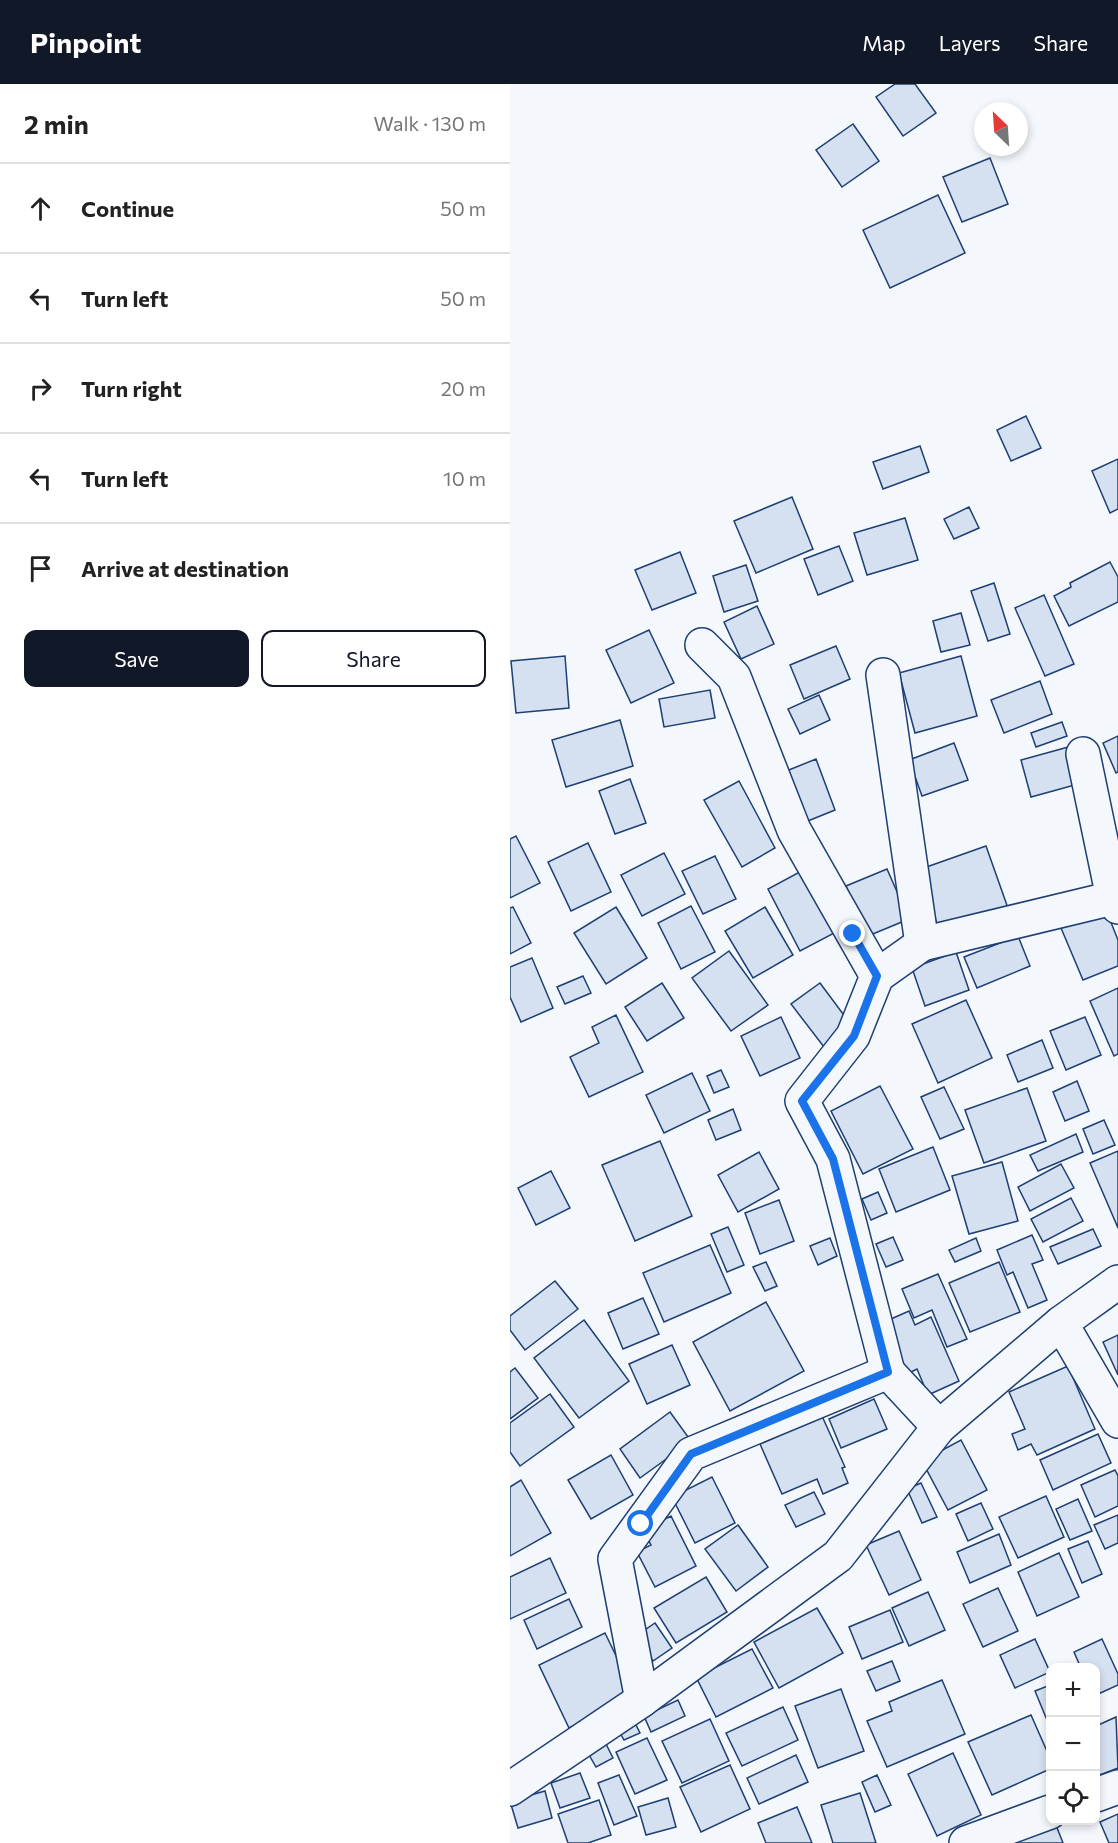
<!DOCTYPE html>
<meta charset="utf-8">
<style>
body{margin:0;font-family:Commissioner,sans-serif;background:#f2f2f2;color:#222}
.controls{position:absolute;right:18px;bottom:18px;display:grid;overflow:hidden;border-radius:12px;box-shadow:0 3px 9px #0003}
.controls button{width:54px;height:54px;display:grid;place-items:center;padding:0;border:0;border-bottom:2px solid #e0e0e0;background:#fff;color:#222;font:30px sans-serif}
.compass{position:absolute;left:464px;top:18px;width:54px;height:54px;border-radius:50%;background:#fff;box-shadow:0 3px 9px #0003;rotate:335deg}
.stop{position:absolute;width:18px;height:18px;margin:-14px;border:4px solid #1a73e8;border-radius:50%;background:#fff}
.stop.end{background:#1a73e8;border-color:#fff;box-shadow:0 2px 6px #0008}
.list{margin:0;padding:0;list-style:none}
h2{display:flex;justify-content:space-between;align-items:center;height:78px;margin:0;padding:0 24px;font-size:26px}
h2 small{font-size:20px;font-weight:400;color:#767676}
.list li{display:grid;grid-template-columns:39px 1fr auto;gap:18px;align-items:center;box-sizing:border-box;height:90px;padding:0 24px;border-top:2px solid #e0e0e0}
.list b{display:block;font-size:22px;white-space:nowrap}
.list em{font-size:20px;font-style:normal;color:#767676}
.actions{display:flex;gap:12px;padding:18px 24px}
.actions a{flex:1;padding:14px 0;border:2px solid #111827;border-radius:12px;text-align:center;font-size:21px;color:#111827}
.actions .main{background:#111827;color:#fff}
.icon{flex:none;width:33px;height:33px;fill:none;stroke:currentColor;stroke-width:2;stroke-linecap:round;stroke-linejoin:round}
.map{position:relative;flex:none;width:608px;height:1759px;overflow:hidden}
header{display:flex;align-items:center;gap:36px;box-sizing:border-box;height:84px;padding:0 30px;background:#111827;color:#fff}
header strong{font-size:28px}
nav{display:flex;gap:33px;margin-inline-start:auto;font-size:21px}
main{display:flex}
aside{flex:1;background:#fff}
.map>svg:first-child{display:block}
.building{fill:#d5e0f0;stroke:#1d3f73;stroke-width:1.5}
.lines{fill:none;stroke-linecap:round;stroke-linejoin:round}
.minor-casing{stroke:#1d3f73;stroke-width:36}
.minor{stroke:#f4f7fb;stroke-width:33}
.route{stroke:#1a73e8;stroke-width:8}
</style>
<header>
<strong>Pinpoint</strong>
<nav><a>Map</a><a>Layers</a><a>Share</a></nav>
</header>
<main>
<aside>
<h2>2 min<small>Walk · 130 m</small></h2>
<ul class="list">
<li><svg class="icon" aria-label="ahead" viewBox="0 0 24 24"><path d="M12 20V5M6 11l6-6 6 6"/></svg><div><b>Continue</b></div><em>50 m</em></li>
<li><svg class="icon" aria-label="left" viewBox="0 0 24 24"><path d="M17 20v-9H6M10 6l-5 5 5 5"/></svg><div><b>Turn left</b></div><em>50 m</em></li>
<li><svg class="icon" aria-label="right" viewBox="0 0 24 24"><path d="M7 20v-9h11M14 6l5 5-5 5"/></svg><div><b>Turn right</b></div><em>20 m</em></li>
<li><svg class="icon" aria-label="left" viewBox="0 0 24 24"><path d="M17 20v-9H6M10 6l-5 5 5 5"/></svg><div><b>Turn left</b></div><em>10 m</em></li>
<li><svg class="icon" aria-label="arrive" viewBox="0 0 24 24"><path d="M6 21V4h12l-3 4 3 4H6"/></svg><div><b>Arrive at destination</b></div></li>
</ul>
<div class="actions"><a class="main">Save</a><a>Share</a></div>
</aside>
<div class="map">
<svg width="608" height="1759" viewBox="0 0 608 1759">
<rect width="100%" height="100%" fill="#f4f7fb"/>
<!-- building -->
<g class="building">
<path d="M 385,0 L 405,0 L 426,29 L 393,52 L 366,13 Z"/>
<path d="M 343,40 L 369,77 L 332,103 L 306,66 Z"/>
<path d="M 480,74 L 498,120 L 452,138 L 433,93 Z"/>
<path d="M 428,111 L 455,169 L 380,204 L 353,146 Z"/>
<path d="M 516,332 L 531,364 L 501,377 L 487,346 Z"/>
<path d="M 410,362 L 419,388 L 373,405 L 363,378 Z"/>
<path d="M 608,375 L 608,425 L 600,429 L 582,387 Z"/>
<path d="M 282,413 L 303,465 L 246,489 L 224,437 Z"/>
<path d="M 459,423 L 469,444 L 444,455 L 434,435 Z"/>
<path d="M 395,434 L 408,476 L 357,491 L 344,449 Z"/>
<path d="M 329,462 L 343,497 L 308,511 L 294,475 Z"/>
<path d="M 170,468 L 186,509 L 142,526 L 125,486 Z"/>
<path d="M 600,478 L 608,493 L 608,518 L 559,542 L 544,512 L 561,503 L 560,499 Z"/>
<path d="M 236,481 L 248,517 L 214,528 L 203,492 Z"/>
<path d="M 484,499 L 500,550 L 478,557 L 461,507 Z"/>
<path d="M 534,511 L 564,580 L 535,592 L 505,524 Z"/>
<path d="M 247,522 L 264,560 L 231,575 L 214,538 Z"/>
<path d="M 451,529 L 460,561 L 431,568 L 423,537 Z"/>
<path d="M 139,546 L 164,599 L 121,619 L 96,566 Z"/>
<path d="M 326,562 L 340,595 L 294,615 L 280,581 Z"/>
<path d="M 55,572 L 59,624 L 6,629 L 1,577 Z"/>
<path d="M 451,572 L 467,632 L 405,649 L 389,589 Z"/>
<path d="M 530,597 L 542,630 L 494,649 L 481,616 Z"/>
<path d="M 200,606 L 205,634 L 154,643 L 149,615 Z"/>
<path d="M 309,611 L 320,636 L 290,650 L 278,625 Z"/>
<path d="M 110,636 L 123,682 L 56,703 L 42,656 Z"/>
<path d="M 552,638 L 557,652 L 526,663 L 521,649 Z"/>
<path d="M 608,652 L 608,688 L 606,689 L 593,659 Z"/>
<path d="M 444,659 L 458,696 L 412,712 L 399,676 Z"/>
<path d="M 562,662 L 572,699 L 521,713 L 511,676 Z"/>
<path d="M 306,675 L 325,726 L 288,741 L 269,690 Z"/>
<path d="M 120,695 L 136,739 L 105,750 L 89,707 Z"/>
<path d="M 229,697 L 265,764 L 232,783 L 194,716 Z"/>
<path d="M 6,752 L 30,799 L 0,814 L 0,755 Z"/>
<path d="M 78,759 L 101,808 L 61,827 L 38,778 Z"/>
<path d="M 476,762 L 499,827 L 431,851 L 408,786 Z"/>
<path d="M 154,769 L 175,810 L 132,832 L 111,791 Z"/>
<path d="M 205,772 L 226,815 L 193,830 L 172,787 Z"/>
<path d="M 297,784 L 330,846 L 290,867 L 258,805 Z"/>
<path d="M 377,785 L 399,835 L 358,852 L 336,802 Z"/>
<path d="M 181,822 L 205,868 L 171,885 L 148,839 Z"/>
<path d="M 3,823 L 21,859 L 0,870 L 0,824 Z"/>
<path d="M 106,823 L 137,874 L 96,900 L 64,849 Z"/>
<path d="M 255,823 L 283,871 L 243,894 L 215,847 Z"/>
<path d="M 596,826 L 608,856 L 608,882 L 573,896 L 551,844 Z"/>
<path d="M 508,852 L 520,882 L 467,904 L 454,873 Z"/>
<path d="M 219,867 L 258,921 L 221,947 L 182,894 Z"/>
<path d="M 446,868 L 459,906 L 415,922 L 402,884 Z"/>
<path d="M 22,874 L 43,924 L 11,938 L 0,913 L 0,883 Z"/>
<path d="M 73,892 L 81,909 L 55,920 L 47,903 Z"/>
<path d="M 152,899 L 174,934 L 137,957 L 115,923 Z"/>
<path d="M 310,899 L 342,942 L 314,963 L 281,920 Z"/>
<path d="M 608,904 L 608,970 L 604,972 L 580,917 Z"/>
<path d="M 456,916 L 482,974 L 428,999 L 402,940 Z"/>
<path d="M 106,931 L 133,988 L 79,1013 L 60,973 L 89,959 L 82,943 Z"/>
<path d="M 271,933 L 290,974 L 250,992 L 231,952 Z"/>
<path d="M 575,933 L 591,971 L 556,986 L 540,947 Z"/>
<path d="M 532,956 L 543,984 L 508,998 L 497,971 Z"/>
<path d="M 211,986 L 219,1003 L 204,1009 L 197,992 Z"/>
<path d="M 182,989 L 200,1027 L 154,1049 L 136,1011 Z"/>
<path d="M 567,997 L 579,1027 L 555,1037 L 543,1008 Z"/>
<path d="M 370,1002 L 403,1065 L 353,1090 L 321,1027 Z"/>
<path d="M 434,1003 L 454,1045 L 430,1055 L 411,1013 Z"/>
<path d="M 517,1004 L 536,1057 L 474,1079 L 455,1026 Z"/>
<path d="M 223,1025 L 231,1046 L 206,1056 L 198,1036 Z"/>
<path d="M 594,1036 L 605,1061 L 583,1070 L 573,1045 Z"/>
<path d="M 566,1050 L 573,1068 L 528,1087 L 520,1071 Z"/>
<path d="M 150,1057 L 182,1132 L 125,1157 L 92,1081 Z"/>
<path d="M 423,1063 L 440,1106 L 386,1128 L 369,1085 Z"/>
<path d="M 608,1067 L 608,1144 L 580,1079 Z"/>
<path d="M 249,1068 L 269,1105 L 228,1128 L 208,1091 Z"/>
<path d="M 492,1078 L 508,1137 L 459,1150 L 442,1092 Z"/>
<path d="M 551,1080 L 564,1104 L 520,1127 L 508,1103 Z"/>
<path d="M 41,1087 L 60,1124 L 26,1141 L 8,1104 Z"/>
<path d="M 368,1108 L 377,1129 L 361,1136 L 352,1115 Z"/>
<path d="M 561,1114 L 573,1137 L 533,1158 L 521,1135 Z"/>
<path d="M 269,1116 L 284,1157 L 250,1170 L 235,1129 Z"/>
<path d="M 218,1143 L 234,1181 L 217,1188 L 201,1150 Z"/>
<path d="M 583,1145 L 591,1162 L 548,1180 L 540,1163 Z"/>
<path d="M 522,1151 L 533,1176 L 522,1180 L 537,1216 L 518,1224 L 503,1188 L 497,1191 L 487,1166 Z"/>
<path d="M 383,1153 L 393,1176 L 376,1183 L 366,1160 Z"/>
<path d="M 320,1154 L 327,1172 L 308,1181 L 300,1162 Z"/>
<path d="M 466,1154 L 471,1167 L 445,1178 L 439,1166 Z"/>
<path d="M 200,1161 L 221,1209 L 154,1238 L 133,1189 Z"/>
<path d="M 256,1178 L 267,1202 L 255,1207 L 243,1183 Z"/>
<path d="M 489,1178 L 510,1228 L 460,1248 L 439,1199 Z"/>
<path d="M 428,1190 L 457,1255 L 437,1263 L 422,1226 L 404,1234 L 392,1205 Z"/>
<path d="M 45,1197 L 68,1225 L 15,1266 L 0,1246 L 0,1232 Z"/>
<path d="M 133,1214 L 149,1250 L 113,1265 L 98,1229 Z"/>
<path d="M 256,1218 L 294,1287 L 220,1327 L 183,1258 Z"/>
<path d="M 399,1227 L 405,1241 L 421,1233 L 449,1297 L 418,1311 L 407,1285 L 395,1291 L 372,1239 Z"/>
<path d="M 74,1236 L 119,1297 L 69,1334 L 24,1274 Z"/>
<path d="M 608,1251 L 608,1291 L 593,1258 Z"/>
<path d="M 162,1261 L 180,1301 L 137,1320 L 119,1280 Z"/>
<path d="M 558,1282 L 585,1345 L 527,1371 L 521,1360 L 508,1366 L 502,1350 L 515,1345 L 499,1308 Z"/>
<path d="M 5,1284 L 28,1314 L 0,1335 L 0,1288 Z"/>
<path d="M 40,1310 L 64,1343 L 10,1382 L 0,1368 L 0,1339 Z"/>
<path d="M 364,1315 L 377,1345 L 331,1364 L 319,1335 Z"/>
<path d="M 160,1328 L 181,1357 L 130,1394 L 110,1365 Z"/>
<path d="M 312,1332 L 335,1383 L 332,1384 L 338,1399 L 313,1410 L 307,1395 L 272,1410 L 250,1360 Z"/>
<path d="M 588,1350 L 601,1379 L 543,1406 L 530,1376 Z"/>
<path d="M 451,1356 L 477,1406 L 438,1426 L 412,1377 Z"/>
<path d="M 101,1371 L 123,1411 L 81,1435 L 58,1396 Z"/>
<path d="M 605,1386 L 608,1392 L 608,1422 L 585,1433 L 571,1401 Z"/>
<path d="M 202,1393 L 225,1439 L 185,1459 L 162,1413 Z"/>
<path d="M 11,1396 L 41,1449 L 0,1472 L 0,1403 Z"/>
<path d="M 411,1399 L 427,1433 L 412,1439 L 397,1405 Z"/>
<path d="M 304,1408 L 315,1430 L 286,1443 L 275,1421 Z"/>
<path d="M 536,1412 L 554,1453 L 508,1474 L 489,1433 Z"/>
<path d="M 568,1415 L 582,1447 L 560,1456 L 546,1425 Z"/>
<path d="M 471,1419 L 483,1445 L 458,1457 L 446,1430 Z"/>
<path d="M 608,1431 L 608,1459 L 595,1465 L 584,1441 Z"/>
<path d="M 161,1432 L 186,1482 L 145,1503 L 127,1468 L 141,1461 L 133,1446 Z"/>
<path d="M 228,1441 L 258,1483 L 226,1507 L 195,1465 Z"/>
<path d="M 389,1447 L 411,1496 L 379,1511 L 356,1461 Z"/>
<path d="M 489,1450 L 501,1481 L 460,1499 L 447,1468 Z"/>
<path d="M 578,1457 L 592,1490 L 572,1499 L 558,1465 Z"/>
<path d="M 549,1469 L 569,1513 L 527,1532 L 508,1488 Z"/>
<path d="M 40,1474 L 56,1509 L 0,1535 L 0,1493 Z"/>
<path d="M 196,1493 L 217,1528 L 166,1559 L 144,1524 Z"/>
<path d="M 488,1504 L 508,1547 L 473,1563 L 453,1520 Z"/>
<path d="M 418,1508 L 435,1546 L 399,1562 L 382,1524 Z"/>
<path d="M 59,1515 L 72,1543 L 27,1565 L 14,1536 Z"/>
<path d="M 307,1524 L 333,1569 L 269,1604 L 244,1558 Z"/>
<path d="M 380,1526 L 393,1558 L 352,1575 L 339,1543 Z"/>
<path d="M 145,1539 L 162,1564 L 143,1577 L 126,1552 Z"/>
<path d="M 95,1549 L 125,1611 L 59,1644 L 29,1581 Z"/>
<path d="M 525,1555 L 540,1588 L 505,1604 L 490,1571 Z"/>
<path d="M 592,1555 L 608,1590 L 608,1601 L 586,1611 L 586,1584 L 571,1584 L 564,1568 Z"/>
<path d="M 242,1565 L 263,1604 L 206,1633 L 186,1593 Z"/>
<path d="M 382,1577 L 390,1597 L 366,1607 L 357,1587 Z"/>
<path d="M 432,1596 L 455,1650 L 377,1683 L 357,1637 L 382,1627 L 379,1618 Z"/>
<path d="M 540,1601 L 540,1640 L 539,1641 L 525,1607 Z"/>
<path d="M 331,1605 L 354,1667 L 308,1684 L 285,1622 Z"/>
<path d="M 168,1616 L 175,1632 L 141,1648 L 134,1632 Z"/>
<path d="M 273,1623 L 288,1656 L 232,1682 L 216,1649 Z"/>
<path d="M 521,1631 L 540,1674 L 540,1685 L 482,1711 L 458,1658 Z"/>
<path d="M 606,1633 L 608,1684 L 590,1691 L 586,1680 L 586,1642 Z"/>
<path d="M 200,1635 L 219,1677 L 172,1699 L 152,1657 Z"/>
<path d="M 125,1639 L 130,1649 L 114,1656 L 109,1647 Z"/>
<path d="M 137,1654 L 157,1696 L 125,1710 L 106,1668 Z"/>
<path d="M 96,1660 L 103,1674 L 86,1683 L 78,1669 Z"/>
<path d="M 443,1669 L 471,1731 L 427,1752 L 398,1690 Z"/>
<path d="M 286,1671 L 298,1698 L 249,1720 L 237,1694 Z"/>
<path d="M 220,1681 L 240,1725 L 191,1748 L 170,1703 Z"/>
<path d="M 70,1689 L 80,1714 L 50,1724 L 41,1699 Z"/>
<path d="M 109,1691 L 127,1732 L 104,1741 L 88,1699 Z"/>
<path d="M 367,1691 L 381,1721 L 365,1728 L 352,1698 Z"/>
<path d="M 35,1707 L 42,1734 L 8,1744 L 0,1717 Z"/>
<path d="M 350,1709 L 366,1759 L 323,1759 L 311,1721 Z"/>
<path d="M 158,1714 L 166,1743 L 136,1751 L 128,1723 Z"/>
<path d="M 89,1716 L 101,1751 L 78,1759 L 58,1759 L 48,1730 Z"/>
<path d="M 287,1723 L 302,1759 L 256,1759 L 248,1739 Z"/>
<path d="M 608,1730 L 608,1759 L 599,1759 L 590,1738 Z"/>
<path d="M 544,1736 L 553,1759 L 500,1759 Z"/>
</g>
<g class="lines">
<!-- minor casing -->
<g class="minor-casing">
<g id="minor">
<path d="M 192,561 L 224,593 L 284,746 L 367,892"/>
<path d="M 373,591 L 412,860"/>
<path d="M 573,670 L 603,814 L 608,823"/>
<path d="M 551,1239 L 608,1337"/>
<path d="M 378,1288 L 323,1075 L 292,1017 L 343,952 L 367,892 L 412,860 L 603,814"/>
<path d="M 132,1616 L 105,1475 L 181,1370 L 378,1288 L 429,1343"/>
<path d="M 0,1705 L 132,1616 L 328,1472 L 429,1343 L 551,1239 L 608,1198"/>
<path d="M 586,1711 L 608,1703"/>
<path d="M 456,1759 L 540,1728"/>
</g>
</g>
<!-- minor -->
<use href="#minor" class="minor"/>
</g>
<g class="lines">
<!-- route -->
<path class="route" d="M 131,1440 L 181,1370 L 378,1288 L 323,1075 L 292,1017 L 344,952 L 367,892 L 343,850"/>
</g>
</svg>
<div class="controls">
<button>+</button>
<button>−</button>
<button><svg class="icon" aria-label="locate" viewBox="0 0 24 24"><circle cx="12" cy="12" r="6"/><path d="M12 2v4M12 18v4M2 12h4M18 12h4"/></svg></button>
</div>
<svg class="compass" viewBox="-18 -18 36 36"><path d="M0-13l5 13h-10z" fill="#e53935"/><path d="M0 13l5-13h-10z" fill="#767676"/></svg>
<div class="stop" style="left:131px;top:1440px"></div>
<div class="stop end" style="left:343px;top:850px"></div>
</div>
</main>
